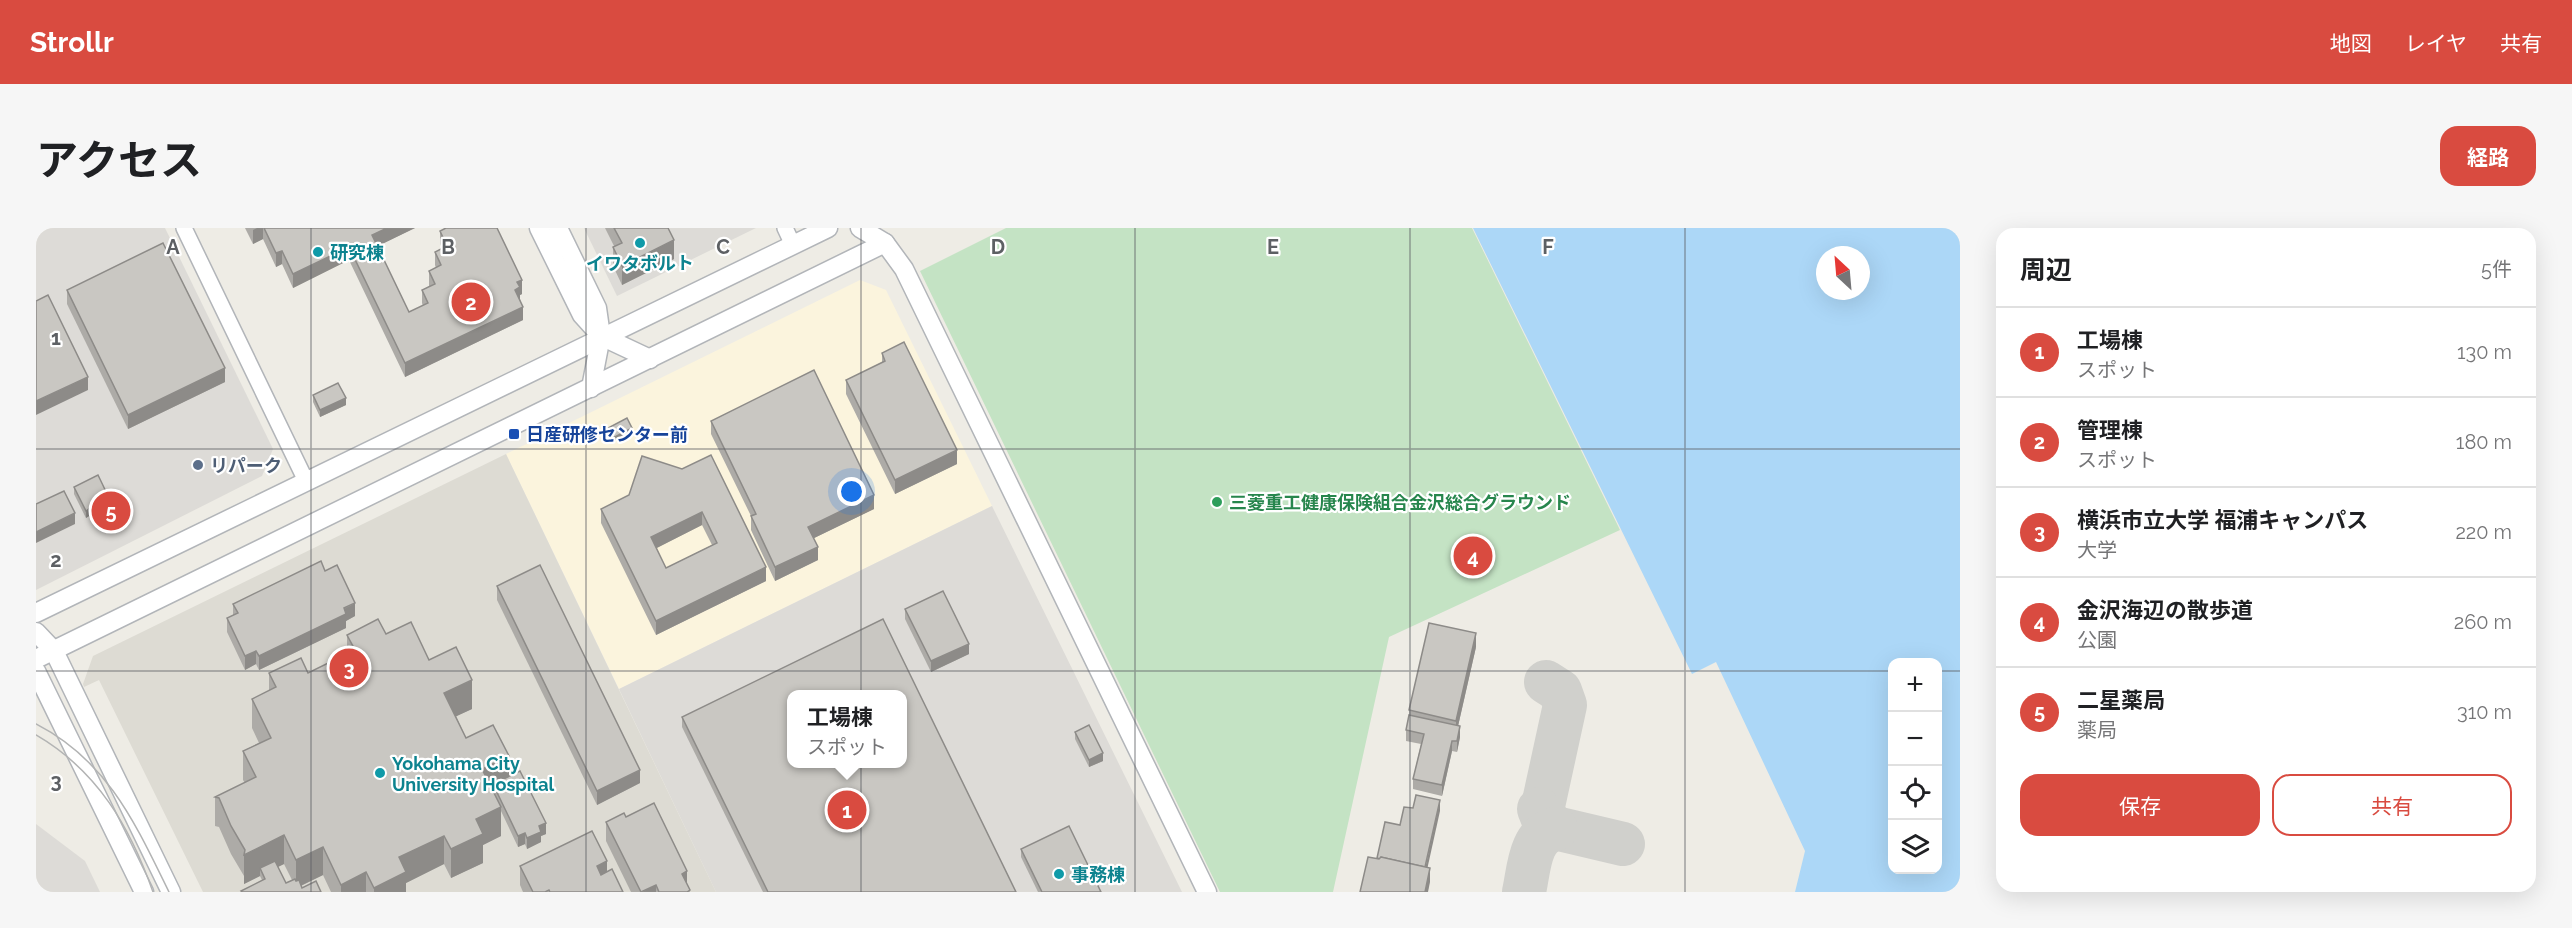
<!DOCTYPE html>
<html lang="ja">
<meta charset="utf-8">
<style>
body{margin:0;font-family:Raleway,"Noto Sans JP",sans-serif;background:#f6f6f6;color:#202124}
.controls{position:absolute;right:18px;bottom:18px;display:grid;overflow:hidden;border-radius:12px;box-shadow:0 6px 24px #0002}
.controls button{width:54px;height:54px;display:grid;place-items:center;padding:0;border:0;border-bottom:2px solid #e0e0e0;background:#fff;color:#202124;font:30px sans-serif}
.compass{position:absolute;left:1780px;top:18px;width:54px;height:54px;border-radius:50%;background:#fff;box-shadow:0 6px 24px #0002;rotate:334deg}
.you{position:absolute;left:816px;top:264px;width:21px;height:21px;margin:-15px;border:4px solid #fff;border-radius:50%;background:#1a73e8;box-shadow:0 0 0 9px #1a73e833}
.badge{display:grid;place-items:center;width:39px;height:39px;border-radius:50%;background:#d94b40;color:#fff;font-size:20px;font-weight:700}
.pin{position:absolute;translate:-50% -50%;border:3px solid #fff;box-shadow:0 2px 6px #0006}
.popup{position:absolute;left:751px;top:462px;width:120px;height:78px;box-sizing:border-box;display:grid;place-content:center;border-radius:12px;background:#fff;filter:drop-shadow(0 2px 4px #0005);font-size:20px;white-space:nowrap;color:#757577}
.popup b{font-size:22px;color:#202124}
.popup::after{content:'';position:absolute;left:50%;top:100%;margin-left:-12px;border:12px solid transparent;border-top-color:#fff}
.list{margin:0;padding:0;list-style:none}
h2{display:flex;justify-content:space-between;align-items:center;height:78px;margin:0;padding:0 24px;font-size:26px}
h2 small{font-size:20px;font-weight:400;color:#757577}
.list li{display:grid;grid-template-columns:39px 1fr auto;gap:18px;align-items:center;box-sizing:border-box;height:90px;padding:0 24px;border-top:2px solid #e0e0e0}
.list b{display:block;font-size:22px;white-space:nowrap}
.list p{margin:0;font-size:20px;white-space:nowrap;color:#757577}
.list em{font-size:20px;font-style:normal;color:#757577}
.actions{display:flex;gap:12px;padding:18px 24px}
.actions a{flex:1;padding:14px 0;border:2px solid #d94b40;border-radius:18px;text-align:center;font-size:21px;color:#d94b40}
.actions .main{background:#d94b40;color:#fff}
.icon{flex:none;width:33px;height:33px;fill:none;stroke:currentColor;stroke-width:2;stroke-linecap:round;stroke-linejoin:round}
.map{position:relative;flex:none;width:1924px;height:664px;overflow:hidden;border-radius:18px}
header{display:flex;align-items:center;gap:36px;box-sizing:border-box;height:84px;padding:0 30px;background:#d94b40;color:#fff}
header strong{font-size:28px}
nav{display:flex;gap:33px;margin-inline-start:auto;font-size:21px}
.intro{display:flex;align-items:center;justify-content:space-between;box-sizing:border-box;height:144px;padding:0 36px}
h1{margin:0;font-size:42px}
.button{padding:15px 27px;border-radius:18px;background:#d94b40;color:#fff;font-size:21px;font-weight:700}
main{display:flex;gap:36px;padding:0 36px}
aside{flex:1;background:#fff;border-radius:18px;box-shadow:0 6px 24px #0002}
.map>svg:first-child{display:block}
.commercial{fill:#fbf4dd}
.industrial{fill:#dddbd7;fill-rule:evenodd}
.education{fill:#dddbd3}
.green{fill:#c4e3c4}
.water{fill:#acd7f7;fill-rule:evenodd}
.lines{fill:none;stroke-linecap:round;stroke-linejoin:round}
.taxiway{stroke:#d0d0cc;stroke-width:44}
.minor-casing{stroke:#b2b5b9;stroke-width:18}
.tertiary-casing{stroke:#b2b5b9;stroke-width:21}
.minor{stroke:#fff;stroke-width:15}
.tertiary{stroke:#fff;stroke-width:18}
.tram{stroke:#b3b4b4;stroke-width:1.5}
.wall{fill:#adaba7;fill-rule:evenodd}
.shaded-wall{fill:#8d8b88}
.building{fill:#c9c7c2;stroke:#8d8b88;stroke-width:1.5;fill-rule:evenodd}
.grid{fill:none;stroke:#5d6064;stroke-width:1.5;stroke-opacity:0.55}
.culture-dot{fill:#0f9aa8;stroke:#fff;stroke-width:2}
.transit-dot{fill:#1a4fb4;stroke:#fff;stroke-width:2}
.service-dot{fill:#5c6f8a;stroke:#fff;stroke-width:2}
.leisure-dot{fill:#2e9e5b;stroke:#fff;stroke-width:2}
.labels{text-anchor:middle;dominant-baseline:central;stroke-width:4.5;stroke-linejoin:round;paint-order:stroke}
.culture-label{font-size:18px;font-weight:bold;fill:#0d838f;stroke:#fff;text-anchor:start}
.transit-label{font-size:18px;font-weight:bold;fill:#164399;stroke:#fff;text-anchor:start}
.service-label{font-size:18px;font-weight:bold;fill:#4e5e75;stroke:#fff;text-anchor:start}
.leisure-label{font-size:18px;font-weight:bold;fill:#27864d;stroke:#fff;text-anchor:start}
.grid-label{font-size:20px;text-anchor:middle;font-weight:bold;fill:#5d6064;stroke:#fff;stroke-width:4.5;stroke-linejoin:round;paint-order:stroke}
</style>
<header>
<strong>Strollr</strong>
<nav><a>地図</a><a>レイヤ</a><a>共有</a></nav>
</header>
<div class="intro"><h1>アクセス</h1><a class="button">経路</a></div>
<main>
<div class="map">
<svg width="1924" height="664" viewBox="0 0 1924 664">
<rect width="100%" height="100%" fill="#eeece5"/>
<!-- commercial -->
<path class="commercial" d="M 824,52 L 850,62 L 956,278 L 583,461 L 470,226 Z"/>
<!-- industrial -->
<g class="industrial">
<path d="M 0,0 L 129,0 L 237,221 L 226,248 L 0,362 Z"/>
<path d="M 548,0 L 720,0 L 581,68 Z"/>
<path d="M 956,278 L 1146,664 L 680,664 L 583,461 ZM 756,466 L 866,466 L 866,536 L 756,536 Z"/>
<path d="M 0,596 L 49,633 L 64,664 L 0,664 Z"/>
</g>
<!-- education -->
<path class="education" d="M 470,226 L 680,664 L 167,664 L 63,452 L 48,459 L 47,456 L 57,428 Z"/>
<!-- green -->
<path class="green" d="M 970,0 L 1436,0 L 1584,302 L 1353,409 L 1297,664 L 1184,664 L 884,43 Z"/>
<!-- water -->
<path class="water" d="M 1437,0 L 1924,0 L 1924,664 L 1759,664 L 1769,623 L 1680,434 L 1656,446 ZM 1789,27 L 1825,27 L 1825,63 L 1789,63 ZM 1856,434 L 1902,434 L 1902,642 L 1856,642 Z"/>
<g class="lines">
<!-- taxiway -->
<g class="taxiway">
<path d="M 1510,454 L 1524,463 L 1529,477 L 1507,578 L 1509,590 L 1520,601"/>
<path d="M 1503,581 L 1507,591 L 1515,599 L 1587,616"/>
<path d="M 1488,664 C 1493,642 1493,606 1520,601"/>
</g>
<!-- minor casing -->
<g class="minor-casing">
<g id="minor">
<path d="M 148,0 L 270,253"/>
<path d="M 749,0 L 757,17"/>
</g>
</g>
<!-- tertiary casing -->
<g class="tertiary-casing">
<g id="tertiary">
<path d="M 503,0 L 546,87 L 565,108 L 614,131"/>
<path d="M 522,0 L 561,80 L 565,108 L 555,160"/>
<path d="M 824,0 L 849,15 L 868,41 L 1171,664"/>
<path d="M 0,385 L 792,0"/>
<path d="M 0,404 L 18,423 L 135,664"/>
<path d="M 0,431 L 849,15"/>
<path d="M 0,443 L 108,664"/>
</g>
</g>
<!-- minor -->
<use href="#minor" class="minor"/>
<!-- tertiary -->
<use href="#tertiary" class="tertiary"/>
<!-- tram -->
<g class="tram">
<path d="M 0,496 C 72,533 99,595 133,664"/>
<path d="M 0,507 C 62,543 94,599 117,664"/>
</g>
</g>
<!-- wall -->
<g class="wall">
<path d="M 209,0 L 379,0 L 341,18 L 373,84 L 387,78 L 386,75 L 386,62 L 393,58 L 393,43 L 400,40 L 399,37 L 399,24 L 406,20 L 404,16 L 404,3 L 486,66 L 484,67 L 484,71 L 487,92 L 369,149 L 313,32 L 257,60 L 246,36 L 240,39 L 227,11 L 217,16 Z"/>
<path d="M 569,0 L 632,0 L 638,31 L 586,57 L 577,38 L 577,19 L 578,18 Z"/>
<path d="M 31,62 L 189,154 L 92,201 L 31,76 Z"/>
<path d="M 846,125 L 921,236 L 859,266 L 810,166 L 810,152 L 846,135 Z"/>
<path d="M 277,167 L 310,177 L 284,189 L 277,174 Z"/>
<path d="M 675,193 L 838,281 L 778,310 L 782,332 L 739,353 L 715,302 L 715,288 L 675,206 Z"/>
<path d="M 572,200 L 596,204 L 577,213 L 572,203 Z"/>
<path d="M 646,241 L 730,353 L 620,407 L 565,295 L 565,281 ZM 666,297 L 676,317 L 630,340 L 620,320 Z"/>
<path d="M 38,259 L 74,279 L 59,286 L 59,289 L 55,291 L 53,288 L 50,290 L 38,266 Z"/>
<path d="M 289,343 L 319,388 L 310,393 L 310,400 L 223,442 L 220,436 L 209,442 L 191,404 L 191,390 L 197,387 L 197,376 Z"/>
<path d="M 461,358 L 604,555 L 561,577 L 461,372 Z"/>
<path d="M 869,381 L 933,426 L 895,444 L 869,391 Z"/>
<path d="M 350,406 L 393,432 L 436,481 L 420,488 L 430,510 L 473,548 L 510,606 L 505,608 L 505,614 L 491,621 L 489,616 L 482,619 L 465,583 L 465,608 L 447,617 L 447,635 L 415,650 L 408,636 L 370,655 L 370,664 L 295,664 L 287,647 L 265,658 L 266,660 L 285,664 L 205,664 L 205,663 L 226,652 L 224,648 L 208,656 L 208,648 L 195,626 L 183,599 L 179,598 L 179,569 L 209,555 L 207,552 L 207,523 L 223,515 L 216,500 L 216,471 L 233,463 L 233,445 L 272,445 L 311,426 L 311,407 ZM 248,636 L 256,652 L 250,655 L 242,639 Z"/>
<path d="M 1440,419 L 1422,498 L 1424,509 L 1421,524 L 1416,523 L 1406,568 L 1377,561 L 1377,551 L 1385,516 L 1370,513 L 1370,502 L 1373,487 L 1373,482 Z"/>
<path d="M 646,489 L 980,664 L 727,664 L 646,499 Z"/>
<path d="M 1039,504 L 1067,533 L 1053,539 L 1039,511 Z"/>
<path d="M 590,589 L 651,657 L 654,664 L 595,664 L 570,613 L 570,594 Z"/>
<path d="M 985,621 L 1065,664 L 1002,664 L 985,629 Z"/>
<path d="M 484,638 L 571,644 L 587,664 L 487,664 L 484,657 Z"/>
</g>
<!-- shaded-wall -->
<g class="shaded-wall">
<path d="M 221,0 L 227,0 L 227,11 L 217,16 L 217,2 Z"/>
<path d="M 351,0 L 379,0 L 336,21 L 336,7 Z"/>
<path d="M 638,12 L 638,31 L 586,57 L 586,38 Z"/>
<path d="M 313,19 L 313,32 L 257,60 L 257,46 Z"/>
<path d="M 246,23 L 246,36 L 240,39 L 240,25 Z"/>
<path d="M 486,52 L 486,66 L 484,67 L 484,73 L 479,62 L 481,54 Z"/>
<path d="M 487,79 L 487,92 L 369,149 L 369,135 Z"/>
<path d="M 189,140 L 189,154 L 92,201 L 92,187 Z"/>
<path d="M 52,149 L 52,162 L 0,187 L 0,173 Z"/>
<path d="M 310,170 L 310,177 L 284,189 L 284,182 Z"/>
<path d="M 596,200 L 596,204 L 577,213 L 577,210 Z"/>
<path d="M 921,222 L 921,236 L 859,266 L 859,252 Z"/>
<path d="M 838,267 L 838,281 L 772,313 L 772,299 Z"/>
<path d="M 74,272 L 74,279 L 59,286 L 59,289 L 55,291 L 55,284 L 58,279 Z"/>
<path d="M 53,281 L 53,288 L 50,290 L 50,283 Z"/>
<path d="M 666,284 L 666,297 L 615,323 L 615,309 Z"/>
<path d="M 39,285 L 39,296 L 0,315 L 0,304 Z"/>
<path d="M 782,319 L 782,332 L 739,353 L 739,339 Z"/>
<path d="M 730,339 L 730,353 L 620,407 L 620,393 Z"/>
<path d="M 319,375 L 319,388 L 310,393 L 310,400 L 223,442 L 223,428 Z"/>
<path d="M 1440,405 L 1440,419 L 1420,507 L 1420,493 Z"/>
<path d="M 933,416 L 933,426 L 895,444 L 895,433 Z"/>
<path d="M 220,423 L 220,436 L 209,442 L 209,428 Z"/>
<path d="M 436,452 L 436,481 L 408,494 L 408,465 Z"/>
<path d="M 1424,498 L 1424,509 L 1421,524 L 1421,513 Z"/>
<path d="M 1416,513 L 1416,523 L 1406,568 L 1406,557 Z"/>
<path d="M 1067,525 L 1067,533 L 1053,539 L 1053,532 Z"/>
<path d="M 473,528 L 473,557 L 457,556 L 457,565 L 446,541 Z"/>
<path d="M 604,542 L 604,555 L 561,577 L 561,563 Z"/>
<path d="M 1404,572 L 1404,583 L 1389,651 L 1389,641 Z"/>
<path d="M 465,579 L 465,608 L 447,617 L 447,635 L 415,650 L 415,621 L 440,591 Z"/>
<path d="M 510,595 L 510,606 L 505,608 L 505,614 L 491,621 L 491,610 L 503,598 Z"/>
<path d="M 489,605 L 489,616 L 482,619 L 482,608 Z"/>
<path d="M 248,607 L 248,636 L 227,646 L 224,640 L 224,648 L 208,656 L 208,627 Z"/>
<path d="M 408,608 L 408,636 L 370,655 L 370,664 L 338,664 L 338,660 L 363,629 Z"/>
<path d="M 287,619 L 287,647 L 260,660 L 260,632 Z"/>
<path d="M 571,633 L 571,652 L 561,657 L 561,638 Z"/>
<path d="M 1394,640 L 1394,654 L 1392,664 L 1389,664 Z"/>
<path d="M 651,643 L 651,662 L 646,646 Z"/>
<path d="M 330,644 L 330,664 L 305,664 L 305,657 Z"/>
<path d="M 620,657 L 620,664 L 606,664 Z"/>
</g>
<!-- building -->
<g class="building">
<path d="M 228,0 L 351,0 L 336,7 L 373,84 L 392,75 L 386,62 L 399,56 L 393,43 L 405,37 L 399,24 L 411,18 L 404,3 L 410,0 L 461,0 L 486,52 L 481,54 L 484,59 L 479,62 L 487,79 L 369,135 L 313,19 L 257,46 L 246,23 L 240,25 Z"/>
<path d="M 578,0 L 632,0 L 638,12 L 586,38 L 577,19 L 586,15 Z"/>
<path d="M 127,15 L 189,140 L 92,187 L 31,62 Z"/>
<path d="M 12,67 L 52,149 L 0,173 L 0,73 Z"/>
<path d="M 868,114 L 921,222 L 859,252 L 810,152 L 849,133 L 846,125 Z"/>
<path d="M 778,142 L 838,267 L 772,299 L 782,319 L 739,339 L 715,288 L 720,286 L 675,193 Z"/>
<path d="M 302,155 L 310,170 L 284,182 L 277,167 Z"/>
<path d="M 591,190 L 596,200 L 577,210 L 572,200 Z"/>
<path d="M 675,227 L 730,339 L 620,393 L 565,281 L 593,267 L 606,228 L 646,241 ZM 666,284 L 681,315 L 630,340 L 615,309 Z"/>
<path d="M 62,247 L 74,272 L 58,279 L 59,282 L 55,284 L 53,281 L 50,283 L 38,259 Z"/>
<path d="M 28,263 L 39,285 L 0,304 L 0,276 Z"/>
<path d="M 285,333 L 289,343 L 301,337 L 319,375 L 308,380 L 310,386 L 223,428 L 220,423 L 209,428 L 191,390 L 202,385 L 197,376 Z"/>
<path d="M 504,337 L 604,542 L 561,563 L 461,358 Z"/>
<path d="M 907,363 L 933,416 L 895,433 L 869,381 Z"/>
<path d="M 342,391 L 350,406 L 375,394 L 393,432 L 420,419 L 436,452 L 408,465 L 430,510 L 457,497 L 473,528 L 446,541 L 465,579 L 440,591 L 447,606 L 415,621 L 408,608 L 363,629 L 370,644 L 338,660 L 330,644 L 305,657 L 287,619 L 260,632 L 248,607 L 208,627 L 209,622 L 195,598 L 183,570 L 179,569 L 220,549 L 207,523 L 235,510 L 216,471 L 240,459 L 233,445 L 265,430 L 272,445 L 319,422 L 311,407 Z"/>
<path d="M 847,391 L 980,664 L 732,664 L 646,489 ZM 756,466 L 867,466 L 867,536 L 756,536 Z"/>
<path d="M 1393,395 L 1440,405 L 1420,493 L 1373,482 Z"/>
<path d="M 1373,487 L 1424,498 L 1421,513 L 1416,513 L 1406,557 L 1377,551 L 1388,506 L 1370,502 Z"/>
<path d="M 1053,497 L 1067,525 L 1053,532 L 1039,504 Z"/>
<path d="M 484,543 L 510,595 L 503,598 L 505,604 L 491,610 L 489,605 L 482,608 L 457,556 Z"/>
<path d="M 1380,567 L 1404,572 L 1389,639 L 1345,629 L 1344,631 L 1341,630 L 1349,594 L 1364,597 L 1368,579 L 1377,580 Z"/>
<path d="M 618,575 L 651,643 L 646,646 L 654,662 L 651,664 L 623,664 L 620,657 L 605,664 L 570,594 L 588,585 L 590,589 Z"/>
<path d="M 1033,598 L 1065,664 L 1006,664 L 985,621 Z"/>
<path d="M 556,603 L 571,633 L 561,638 L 565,647 L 576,641 L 587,664 L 514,664 L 513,662 L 509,664 L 497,664 L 484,638 Z"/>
<path d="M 1332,629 L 1343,631 L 1345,629 L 1394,640 L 1389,664 L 1324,664 Z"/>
<path d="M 239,633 L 250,655 L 259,651 L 260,653 L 263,652 L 266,660 L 280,653 L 285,664 L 206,664 L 205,663 L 229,651 L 224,640 Z"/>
</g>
<!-- grid -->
<path class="grid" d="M 275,0 L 275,664M 550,0 L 550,664M 825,0 L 825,664M 1099,0 L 1099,664M 1374,0 L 1374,664M 1649,0 L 1649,664M 0,221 L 1924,221M 0,443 L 1856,443M 1902,443 L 1924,443"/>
<!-- markers -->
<g class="culture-dot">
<circle cx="604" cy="15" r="6"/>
<circle cx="282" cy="24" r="6"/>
<circle cx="344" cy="545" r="6"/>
<circle cx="1023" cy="646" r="6"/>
</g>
<rect class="transit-dot" x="472" y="200" width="12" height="12" rx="3"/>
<circle class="service-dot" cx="162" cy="237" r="6"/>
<circle class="leisure-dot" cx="1181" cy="274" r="6"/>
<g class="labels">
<!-- culture labels -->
<g class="culture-label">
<text x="294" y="24">研究棟</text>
<text x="604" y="35" text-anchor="middle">イワタボルト</text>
<text x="356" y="535">Yokohama City<tspan x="356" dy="21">University Hospital</tspan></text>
<text x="1035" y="646">事務棟</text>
</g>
<!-- transit labels -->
<g class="transit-label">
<text x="490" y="206">日産研修センター前</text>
</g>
<!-- service labels -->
<g class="service-label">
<text x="174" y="237">リパーク</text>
</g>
<!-- leisure labels -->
<g class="leisure-label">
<text x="1193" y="274">三菱重工健康保険組合金沢総合グラウンド</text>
</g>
</g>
<g class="grid-label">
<text x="137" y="26">A</text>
<text x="412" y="26">B</text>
<text x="687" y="26">C</text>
<text x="962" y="26">D</text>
<text x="1237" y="26">E</text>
<text x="1512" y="26">F</text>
<text x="20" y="117">1</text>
<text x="20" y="339">2</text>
<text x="20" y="560">3</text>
</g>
</svg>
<div class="controls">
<button>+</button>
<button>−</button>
<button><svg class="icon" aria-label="locate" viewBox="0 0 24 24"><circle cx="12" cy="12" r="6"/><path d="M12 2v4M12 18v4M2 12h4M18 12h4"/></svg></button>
<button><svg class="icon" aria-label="layers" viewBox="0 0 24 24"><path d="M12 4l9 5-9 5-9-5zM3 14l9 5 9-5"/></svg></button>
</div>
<svg class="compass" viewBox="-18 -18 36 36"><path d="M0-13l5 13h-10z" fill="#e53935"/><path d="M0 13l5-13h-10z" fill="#757577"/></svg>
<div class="you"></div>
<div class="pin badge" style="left:811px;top:582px">1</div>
<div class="popup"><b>工場棟</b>スポット</div>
<div class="pin badge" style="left:435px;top:74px">2</div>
<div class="pin badge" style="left:313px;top:440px">3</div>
<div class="pin badge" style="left:1437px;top:328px">4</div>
<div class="pin badge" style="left:75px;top:283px">5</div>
</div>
<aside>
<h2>周辺<small>5件</small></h2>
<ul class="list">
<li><span class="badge">1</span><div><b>工場棟</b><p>スポット</p></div><em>130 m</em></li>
<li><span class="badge">2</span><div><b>管理棟</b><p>スポット</p></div><em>180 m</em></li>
<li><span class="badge">3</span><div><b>横浜市立大学 福浦キャンパス</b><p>大学</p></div><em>220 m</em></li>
<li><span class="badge">4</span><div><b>金沢海辺の散歩道</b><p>公園</p></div><em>260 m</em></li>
<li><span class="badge">5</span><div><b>二星薬局</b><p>薬局</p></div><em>310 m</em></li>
</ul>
<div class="actions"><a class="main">保存</a><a>共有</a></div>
</aside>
</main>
